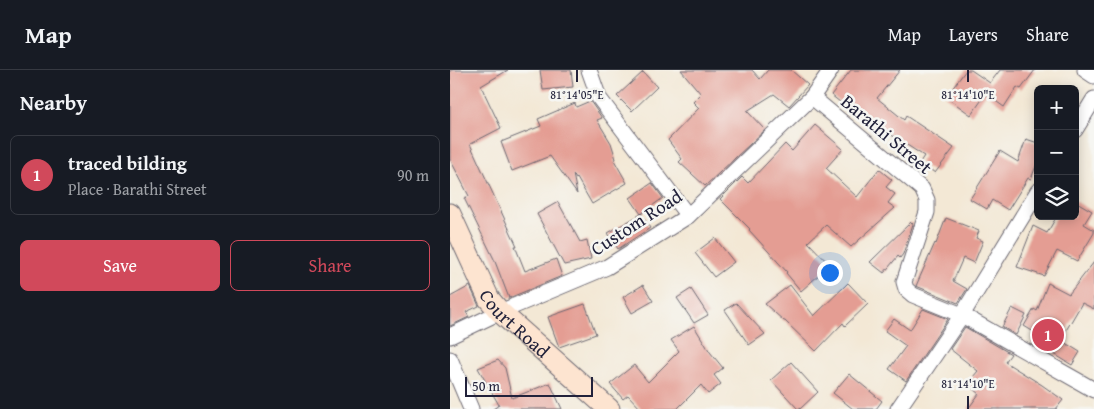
<!DOCTYPE html>
<meta charset="utf-8">
<style>
body{margin:0;font-family:"Gentium Book Plus",serif;background:#20242c;color:#f1f3f6}
.controls{position:absolute;right:15px;top:15px;display:grid;overflow:hidden;border-radius:8px;box-shadow:0 2px 12px #0003}
.controls button{width:45px;height:45px;display:grid;place-items:center;padding:0;border:0;border-bottom:1px solid #363941;background:#171b24;color:#f1f3f6;font:25px sans-serif}
.scale{position:absolute;left:15px;bottom:12px;width:128px;box-sizing:border-box;padding-left:5px;border:2px solid #22223b;border-top:0;font-size:14px;line-height:18px;white-space:nowrap;color:#22223b;-webkit-text-stroke:4px #f6f6f2;paint-order:stroke}
.you{position:absolute;left:379px;top:202px;width:18px;height:18px;margin:-12px;border:4px solid #fff;border-radius:50%;background:#1a73e8;box-shadow:0 0 0 8px #1a73e833}
.badge{display:grid;place-items:center;width:32px;height:32px;border-radius:50%;background:#d1495b;color:#fff;font-size:16px;font-weight:700}
.pin{position:absolute;translate:-50% -50%;border:2px solid #fff;box-shadow:0 1px 5px #0006}
.list{margin:0;padding:0;list-style:none}
h2{display:flex;justify-content:space-between;align-items:center;height:65px;margin:0;padding:0 20px;font-size:21px}
h2 small{font-size:16px;font-weight:400;color:#9ea1a6}
.list li{display:grid;grid-template-columns:32px 1fr auto;gap:15px;align-items:center;box-sizing:border-box;height:80px;margin:0 10px 10px;padding:0 10px;border:1px solid #363941;border-radius:8px}
.list b{display:block;font-size:19px;white-space:nowrap}
.list p{margin:0;font-size:16px;white-space:nowrap;color:#9ea1a6}
.list em{font-size:16px;font-style:normal;color:#9ea1a6}
.actions{display:flex;gap:10px;padding:15px 20px}
.actions a{flex:1;padding:11px 0;border:1px solid #d1495b;border-radius:8px;text-align:center;font-size:18px;color:#d1495b}
.actions .main{background:#d1495b;color:#fff}
.icon{flex:none;width:28px;height:28px;fill:none;stroke:currentColor;stroke-width:2;stroke-linecap:round;stroke-linejoin:round}
.map{position:relative;flex:none;width:644px;height:339px;overflow:hidden}
header{display:flex;align-items:center;gap:30px;box-sizing:border-box;height:70px;padding:0 25px;background:#171b24;border-bottom:1px solid #363941}
header strong{font-size:24px}
nav{display:flex;gap:28px;margin-inline-start:auto;font-size:18px}
main{display:flex}
aside{flex:1;background:#171b24}
.map>svg:first-child{display:block}
.building{fill:#e49d93}
.lines{fill:none;stroke-linecap:round;stroke-linejoin:round}
.street-casing{stroke:#6b6771;stroke-width:17}
.secondary-casing{stroke:#6b6771;stroke-width:23}
.street{stroke:#fff;stroke-width:15}
.secondary{stroke:#fde4d0;stroke-width:21}
.ticks{fill:none;stroke:#22223b;stroke-width:2}
.labels{text-anchor:middle;dominant-baseline:central;stroke-width:5;stroke-linejoin:round;paint-order:stroke}
.street-label{font-size:19px;fill:#22223b;stroke:#f6f6f2}
.ticks-label{font-size:12px;text-anchor:middle;fill:#22223b;stroke:#f6f6f2;stroke-width:5;stroke-linejoin:round;paint-order:stroke}
</style>
<header>
<strong>Map</strong>
<nav><a>Map</a><a>Layers</a><a>Share</a></nav>
</header>
<main>
<aside>
<h2>Nearby<small></small></h2>
<ul class="list">
<li><span class="badge">1</span><div><b>traced bilding</b><p>Place · Barathi Street</p></div><em>90 m</em></li>
</ul>
<div class="actions"><a class="main">Save</a><a>Share</a></div>
</aside>
<div class="map">
<svg width="644" height="339" viewBox="0 0 644 339">
<rect width="100%" height="100%" fill="#f6f6f2"/>
<filter id="ink" filterUnits="userSpaceOnUse"><feTurbulence type="fractalNoise" baseFrequency=".02" numOctaves="2"/><feDisplacementMap in="SourceGraphic" scale="10" xChannelSelector="R" yChannelSelector="G"/><feConvolveMatrix kernelMatrix="1 2 1 2 8 2 1 2 1" color-interpolation-filters="sRGB"/></filter>
<filter id="wash" filterUnits="userSpaceOnUse"><feTurbulence type="fractalNoise" baseFrequency=".0096" numOctaves="4" result="noise"/><feDisplacementMap in="SourceGraphic" scale="20" xChannelSelector="R" yChannelSelector="G"/><feGaussianBlur stdDeviation="1.12" result="paint"/><feColorMatrix in="noise" values="0 0 0 0 0 0 0 0 0 0 0 0 0 0 0 0 0 1.4 0 .05"/><feComposite in="paint" operator="in"/></filter>
<g filter="url(#wash)">
<rect width="100%" height="100%" fill="#f3e8d5"/>
<g id="blocks">
<!-- building -->
<g class="building">
<path d="M 0,0 L 58,0 L 31,16 L 51,58 L 20,74 L 67,176 L 65,176 L 75,201 L 106,189 L 112,206 L 59,228 L 44,189 L 14,128 L 19,126 L 0,89 Z"/>
<path d="M 90,0 L 121,0 L 123,17 L 93,20 Z"/>
<path d="M 231,0 L 302,0 L 310,9 L 318,0 L 341,0 L 358,15 L 339,36 L 324,24 L 297,41 L 315,60 L 255,116 L 229,92 L 232,89 L 218,70 L 249,38 L 243,32 L 251,24 Z"/>
<path d="M 401,0 L 450,0 L 427,28 L 454,50 L 456,46 L 504,78 L 485,103 L 470,92 L 474,86 L 426,55 L 423,58 L 381,25 Z"/>
<path d="M 516,0 L 521,0 L 540,13 L 550,0 L 585,0 L 571,19 L 567,17 L 554,37 L 536,24 L 521,45 L 496,27 Z"/>
<path d="M 193,2 L 207,17 L 182,41 L 167,26 Z"/>
<path d="M 140,31 L 152,48 L 147,50 L 161,73 L 166,89 L 164,90 L 177,113 L 142,134 L 127,108 L 126,109 L 123,104 L 127,124 L 100,86 L 62,101 L 51,72 L 91,56 L 88,49 L 125,33 L 126,37 Z"/>
<path d="M 365,55 L 393,79 L 376,98 L 407,127 L 429,99 L 442,110 L 436,117 L 445,124 L 438,133 L 445,138 L 401,177 L 376,155 L 358,172 L 380,195 L 351,221 L 336,203 L 337,202 L 299,160 L 300,159 L 270,129 L 292,107 L 298,113 L 335,74 L 342,81 Z"/>
<path d="M 576,69 L 588,73 L 588,91 L 581,109 L 578,108 L 558,140 L 542,130 L 537,139 L 520,129 L 550,81 L 568,92 Z"/>
<path d="M 202,113 L 213,128 L 191,144 L 180,128 Z"/>
<path d="M 625,131 L 642,141 L 634,154 L 644,160 L 644,163 L 627,191 L 607,181 L 594,206 L 567,197 L 583,156 L 597,163 L 607,146 L 625,146 Z"/>
<path d="M 108,132 L 130,172 L 137,170 L 141,189 L 114,195 L 87,144 Z"/>
<path d="M 191,144 L 200,158 L 168,179 L 158,163 Z"/>
<path d="M 496,148 L 529,161 L 526,168 L 533,171 L 524,193 L 513,188 L 503,211 L 517,219 L 508,233 L 466,216 L 485,173 L 486,174 Z"/>
<path d="M 461,152 L 463,154 L 453,184 L 450,188 L 448,186 L 434,203 L 420,192 Z"/>
<path d="M 265,168 L 284,192 L 264,207 L 245,183 Z"/>
<path d="M 644,192 L 644,239 L 632,233 L 607,276 L 574,256 L 584,239 L 587,241 L 598,213 L 619,224 Z"/>
<path d="M 398,213 L 418,234 L 395,256 L 393,253 L 366,281 L 335,251 L 334,251 L 315,234 L 340,215 L 364,246 Z"/>
<path d="M 193,215 L 203,231 L 182,243 L 173,227 Z"/>
<path d="M 20,216 L 29,236 L 16,242 L 19,247 L 0,256 L 0,227 Z"/>
<path d="M 241,219 L 258,245 L 244,253 L 227,228 Z"/>
<path d="M 286,233 L 315,264 L 299,275 L 275,240 Z"/>
<path d="M 135,234 L 146,264 L 109,277 L 98,247 Z"/>
<path d="M 562,238 L 576,245 L 566,265 L 552,257 Z"/>
<path d="M 473,239 L 498,249 L 456,311 L 439,299 L 456,276 L 435,261 L 444,249 L 460,260 Z"/>
<path d="M 244,256 L 260,282 L 273,298 L 264,305 L 271,314 L 258,324 L 251,315 L 227,339 L 191,339 L 178,325 L 173,329 L 160,314 L 184,295 L 198,312 L 229,281 L 221,270 Z"/>
<path d="M 515,257 L 561,284 L 555,292 L 592,315 L 613,330 L 606,339 L 518,339 L 529,324 L 517,314 L 528,301 L 500,279 Z"/>
<path d="M 612,271 L 630,282 L 622,295 L 604,284 Z"/>
<path d="M 48,290 L 55,298 L 62,328 L 100,313 L 112,339 L 43,339 L 49,335 L 28,298 Z"/>
<path d="M 341,292 L 368,322 L 350,339 L 348,339 L 321,310 Z"/>
<path d="M 399,304 L 432,331 L 426,339 L 403,339 L 383,323 Z"/>
</g>
</g>
</g>
<g filter="url(#ink)">
<use href="#blocks" fill-opacity="0" stroke="#6b6771" stroke-width="1"/>
<g class="lines">
<!-- street casing -->
<g class="street-casing">
<g id="street">
<path d="M 139,0 L 149,28 L 238,146"/>
<path d="M 635,0 L 644,6"/>
<path d="M 362,27 L 472,119 L 477,130 L 477,142 L 454,212 L 456,219 L 463,225 L 512,245 L 644,320"/>
<path d="M 625,60 L 644,29"/>
<path d="M 0,266 L 50,242 L 157,197 L 238,146 L 362,27 L 381,0"/>
<path d="M 0,289 L 21,339"/>
<path d="M 448,339 L 512,245 L 588,121"/>
</g>
</g>
<!-- secondary casing -->
<g class="secondary-casing">
<g id="secondary">
<path id="s1" d="M 0,144 L 39,229 L 50,242 L 159,339"/>
</g>
</g>
<!-- street -->
<use href="#street" class="street"/>
<!-- secondary -->
<use href="#secondary" class="secondary"/>
</g>
</g>
<!-- ticks -->
<path class="ticks" d="M 127,0 L 127,12M 518,0 L 518,12M 518,326 L 518,339"/>
<g class="labels">
<!-- street labels -->
<g class="street-label">
<text transform="translate(437 64) rotate(40)">Barathi Street</text>
<text transform="translate(186 152) rotate(-33)">Custom Road</text>
<text stroke="none"><textPath href="#s1" startOffset="129">Court Road</textPath></text>
</g>
</g>
<g class="ticks-label">
<text x="127" y="29">81°14'05"E</text>
<text x="518" y="29">81°14'10"E</text>
<text x="518" y="318">81°14'10"E</text>
</g>
</svg>
<div class="controls">
<button>+</button>
<button>−</button>
<button><svg class="icon" aria-label="layers" viewBox="0 0 24 24"><path d="M12 4l9 5-9 5-9-5zM3 14l9 5 9-5"/></svg></button>
</div>
<div class="scale">50 m</div>
<div class="you"></div>
<div class="pin badge" style="left:598px;top:265px">1</div>
</div>
</main>
